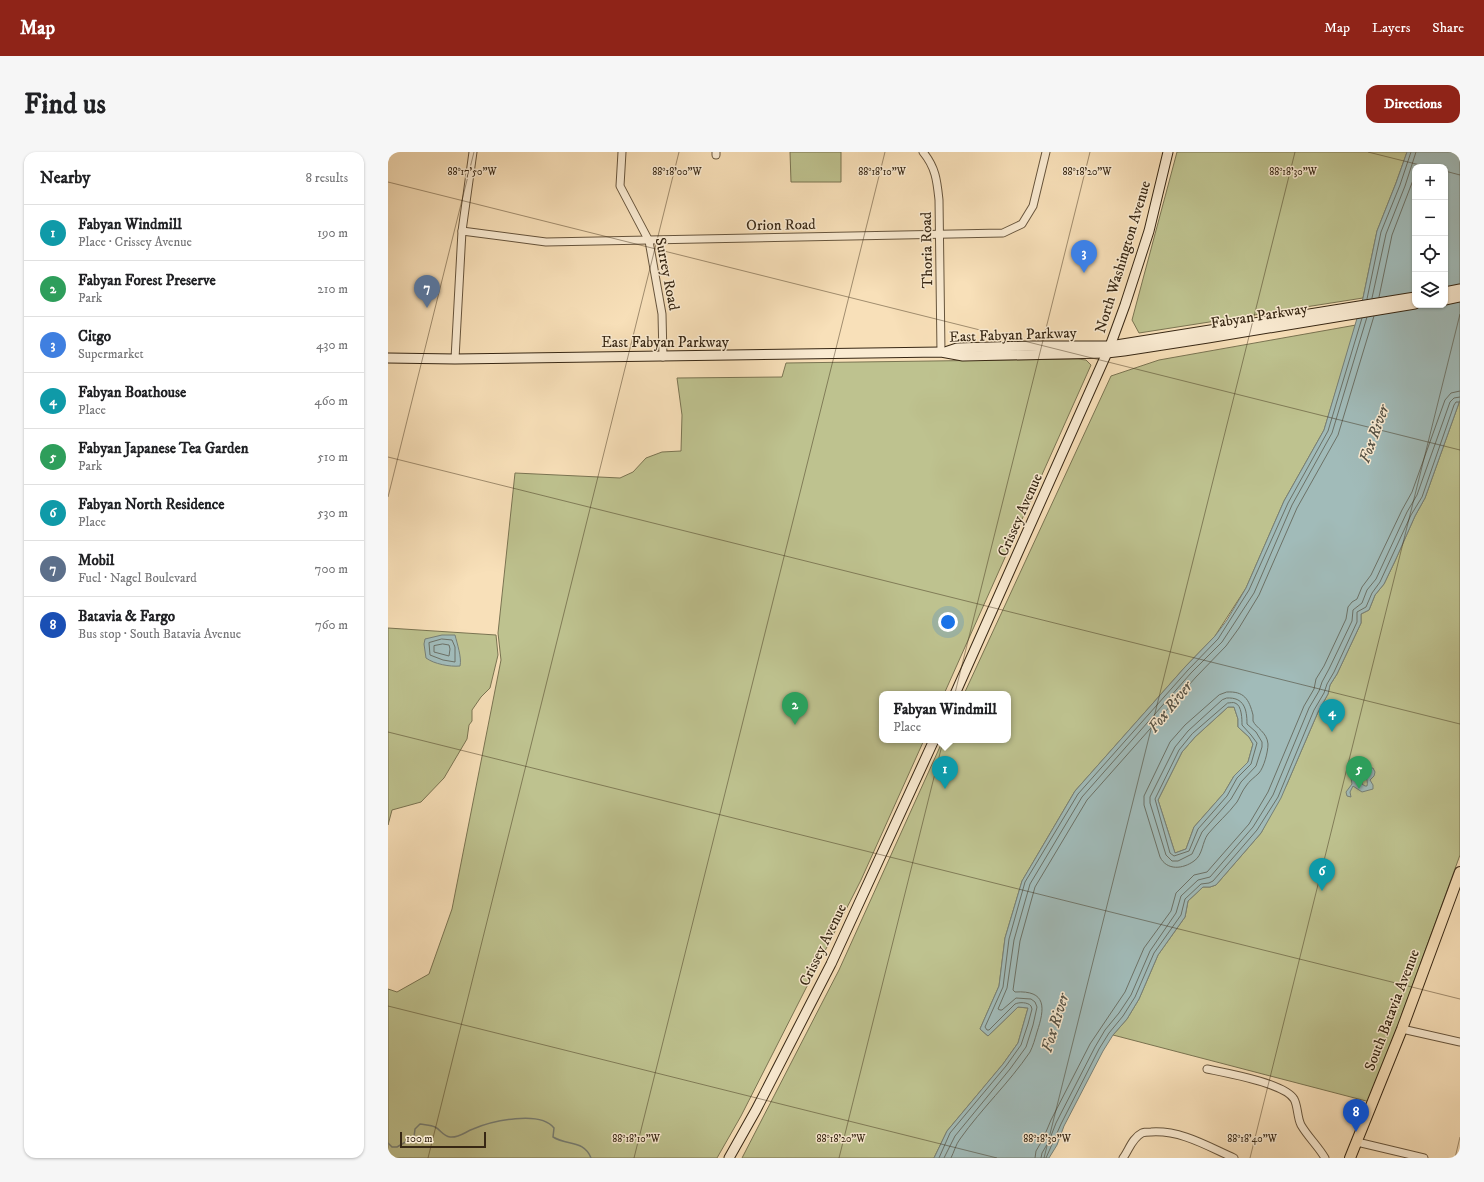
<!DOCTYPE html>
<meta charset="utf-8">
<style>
body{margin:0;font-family:"IM FELL DW Pica",serif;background:#f6f6f6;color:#202124}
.controls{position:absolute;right:12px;top:12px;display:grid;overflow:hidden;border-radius:8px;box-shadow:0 1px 3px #0004}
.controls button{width:36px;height:36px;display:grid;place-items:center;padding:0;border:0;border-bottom:1px solid #e0e0e0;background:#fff;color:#202124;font:20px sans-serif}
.scale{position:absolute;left:12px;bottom:10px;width:86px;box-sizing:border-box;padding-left:4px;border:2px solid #372714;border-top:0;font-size:11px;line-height:14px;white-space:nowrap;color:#372714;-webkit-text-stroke:3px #faebd2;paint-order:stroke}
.you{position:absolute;left:560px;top:470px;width:14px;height:14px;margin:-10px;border:3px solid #fff;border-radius:50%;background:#1a73e8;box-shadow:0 0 0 6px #1a73e833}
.badge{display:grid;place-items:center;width:26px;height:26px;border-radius:50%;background:#8f2418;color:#fff;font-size:13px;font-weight:700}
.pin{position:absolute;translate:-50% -33px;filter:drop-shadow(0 1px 2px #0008)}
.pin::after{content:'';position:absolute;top:21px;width:14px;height:12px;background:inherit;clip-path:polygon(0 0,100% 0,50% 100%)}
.popup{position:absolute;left:491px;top:539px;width:132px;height:52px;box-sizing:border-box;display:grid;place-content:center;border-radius:8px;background:#fff;filter:drop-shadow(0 1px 3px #0005);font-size:13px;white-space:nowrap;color:#757577}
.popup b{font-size:15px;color:#202124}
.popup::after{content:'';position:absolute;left:50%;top:100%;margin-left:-8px;border:8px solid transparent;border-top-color:#fff}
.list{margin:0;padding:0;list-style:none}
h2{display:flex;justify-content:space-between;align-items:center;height:52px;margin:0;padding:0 16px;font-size:17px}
h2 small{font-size:13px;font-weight:400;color:#757577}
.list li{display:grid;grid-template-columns:26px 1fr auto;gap:12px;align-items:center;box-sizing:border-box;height:56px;padding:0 16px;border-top:1px solid #e0e0e0}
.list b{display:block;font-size:15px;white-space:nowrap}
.list p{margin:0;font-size:13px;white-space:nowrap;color:#757577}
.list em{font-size:13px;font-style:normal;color:#757577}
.icon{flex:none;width:22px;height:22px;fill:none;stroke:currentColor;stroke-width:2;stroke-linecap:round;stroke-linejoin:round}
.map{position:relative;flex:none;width:1072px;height:1006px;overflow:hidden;border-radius:12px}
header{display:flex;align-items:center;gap:24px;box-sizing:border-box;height:56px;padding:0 20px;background:#8f2418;color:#fff}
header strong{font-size:19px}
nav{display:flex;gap:22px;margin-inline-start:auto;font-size:14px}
.intro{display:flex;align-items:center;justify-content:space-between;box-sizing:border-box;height:96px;padding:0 24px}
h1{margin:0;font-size:28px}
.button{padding:10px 18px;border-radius:12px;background:#8f2418;color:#fff;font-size:14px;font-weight:700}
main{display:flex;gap:24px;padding:0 24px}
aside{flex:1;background:#fff;border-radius:12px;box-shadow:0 1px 3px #0004}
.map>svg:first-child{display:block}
.green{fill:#bec28f;stroke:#7a7452}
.water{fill:#a1bbb9;stroke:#778077;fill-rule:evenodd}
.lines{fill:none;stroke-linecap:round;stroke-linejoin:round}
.shore{stroke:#6c7166;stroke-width:1}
.stream{stroke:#778077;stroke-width:1.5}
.minor-casing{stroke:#67553d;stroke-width:9}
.secondary-casing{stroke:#372714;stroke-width:11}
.primary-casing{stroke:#372714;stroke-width:12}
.minor{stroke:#faebd2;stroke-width:7}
.secondary{stroke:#faebd2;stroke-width:9}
.primary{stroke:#f8e0b9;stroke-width:10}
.ticks{fill:none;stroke:#372714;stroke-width:1;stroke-opacity:0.45}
.labels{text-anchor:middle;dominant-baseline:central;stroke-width:3;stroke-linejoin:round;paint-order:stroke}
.street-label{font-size:15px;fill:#372714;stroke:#faebd2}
.water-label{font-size:16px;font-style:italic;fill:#575346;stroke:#faebd2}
.ticks-label{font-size:10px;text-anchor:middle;fill:#372714;stroke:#faebd2;stroke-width:3;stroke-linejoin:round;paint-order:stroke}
</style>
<header>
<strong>Map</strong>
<nav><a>Map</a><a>Layers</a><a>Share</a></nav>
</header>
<div class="intro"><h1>Find us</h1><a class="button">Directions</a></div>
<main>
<aside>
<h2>Nearby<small>8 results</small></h2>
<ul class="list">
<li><span class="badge" style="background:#0f9aa8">1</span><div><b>Fabyan Windmill</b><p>Place · Crissey Avenue</p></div><em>190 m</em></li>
<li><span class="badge" style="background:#2e9e5b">2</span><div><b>Fabyan Forest Preserve</b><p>Park</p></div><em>210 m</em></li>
<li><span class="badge" style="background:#3f7fe0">3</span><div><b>Citgo</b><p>Supermarket</p></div><em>430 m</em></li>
<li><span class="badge" style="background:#0f9aa8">4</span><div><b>Fabyan Boathouse</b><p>Place</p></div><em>460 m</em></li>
<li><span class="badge" style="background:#2e9e5b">5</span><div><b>Fabyan Japanese Tea Garden</b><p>Park</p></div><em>510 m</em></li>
<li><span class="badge" style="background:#0f9aa8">6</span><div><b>Fabyan North Residence</b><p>Place</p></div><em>530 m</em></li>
<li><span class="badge" style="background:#5c6f8a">7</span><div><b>Mobil</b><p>Fuel · Nagel Boulevard</p></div><em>700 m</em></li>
<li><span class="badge" style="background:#1a4fb4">8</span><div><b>Batavia &amp; Fargo</b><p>Bus stop · South Batavia Avenue</p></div><em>760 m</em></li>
</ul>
</aside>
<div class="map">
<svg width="1072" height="1006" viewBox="0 0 1072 1006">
<rect width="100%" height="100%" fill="#f8e0b9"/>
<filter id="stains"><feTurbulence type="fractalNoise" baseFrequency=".005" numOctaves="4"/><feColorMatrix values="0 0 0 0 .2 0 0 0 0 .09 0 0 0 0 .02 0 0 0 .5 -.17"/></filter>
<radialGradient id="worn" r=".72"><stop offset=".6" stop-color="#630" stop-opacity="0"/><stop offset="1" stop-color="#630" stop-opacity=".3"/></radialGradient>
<!-- green -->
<g class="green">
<path d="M 402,0 L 453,0 L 453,30 L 403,30 Z"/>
<path d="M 789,0 L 1019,0 L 1008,31 L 989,79 L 975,146 L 751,181 L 744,168 Z"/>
<path d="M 968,173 L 936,278 L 896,349 L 858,436 L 827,484 L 797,515 L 687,639 L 634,729 L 617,786 L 611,834 L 592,877 L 600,884 L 630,855 L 640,856 L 630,891 L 615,912 L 559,979 L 546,1006 L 354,1006 L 451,818 L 555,588 L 620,588 L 620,542 L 576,542 L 723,224 L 771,208 Z"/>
<path d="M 690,207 L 698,208 L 703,213 L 556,542 L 494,542 L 494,588 L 536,588 L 473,728 L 353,964 L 329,1006 L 0,1006 L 0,837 L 9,840 L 41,822 L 64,757 L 113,508 L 110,481 L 127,321 L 232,326 L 245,320 L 258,306 L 274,300 L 293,299 L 294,263 L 289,226 L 394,225 L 398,211 Z"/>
<path d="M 1072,248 L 1072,703 L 982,950 L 725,883 L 739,867 L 751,847 L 770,803 L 797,765 L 800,749 L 815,735 L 822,735 L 828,733 L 873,681 L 899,632 L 930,560 L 940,542 L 942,533 L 949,522 L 973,471 L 973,462 L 981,458 L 987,443 L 996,432 L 1007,409 L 1027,364 L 1037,346 Z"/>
<path d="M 0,476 L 108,483 L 110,503 L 102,536 L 93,545 L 84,558 L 84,569 L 81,573 L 79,587 L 56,626 L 33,650 L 4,658 L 0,673 Z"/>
<path d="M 840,555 L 846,555 L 850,567 L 850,575 L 861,585 L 865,592 L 860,610 L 846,624 L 836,641 L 806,675 L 798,697 L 787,701 L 770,648 L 794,600 L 807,585 Z"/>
</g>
<!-- water -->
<g class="water">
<path d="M 1019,0 L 1072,0 L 1072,248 L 1037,346 L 1027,364 L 1007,409 L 996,432 L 987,443 L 981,458 L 973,462 L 973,471 L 949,522 L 942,533 L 940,542 L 930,560 L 893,646 L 873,681 L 828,733 L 822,735 L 815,735 L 800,749 L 797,765 L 770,803 L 751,847 L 739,867 L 725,883 L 715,899 L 676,974 L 669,993 L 661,1006 L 546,1006 L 559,979 L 615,912 L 630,891 L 640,856 L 630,855 L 600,884 L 592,877 L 611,834 L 617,786 L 634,729 L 687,639 L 797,515 L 827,484 L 839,468 L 858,436 L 896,349 L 936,278 L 975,146 L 989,79 L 1008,31 ZM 1027,15 L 1057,15 L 1057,153 L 1027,153 ZM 840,555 L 846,555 L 850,567 L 850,575 L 861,585 L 865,592 L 860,610 L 846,624 L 836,641 L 806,675 L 798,697 L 787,701 L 770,648 L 794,600 L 807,585 Z"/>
<path d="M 54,483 L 67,483 C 69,491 74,506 72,514 C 62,515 46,512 38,506 L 36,492 L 37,487 Z"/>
<path d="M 981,616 L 985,616 L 987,620 L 986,624 L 982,628 L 985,633 L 985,637 L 974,640 L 965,634 L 962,640 L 963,645 L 959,644 L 958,640 L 964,632 L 963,626 L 966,621 L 971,620 L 974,621 L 975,624 L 974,632 L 977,634 L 979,634 C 981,627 974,622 981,616 Z"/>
</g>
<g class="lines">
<!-- shore -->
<g class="shore">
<path d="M 991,145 L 1004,83 L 1027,23"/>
<path d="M 984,146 L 998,82 L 1017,34 L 1028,0"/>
<path d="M 979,147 L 993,80 L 1012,33 L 1023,0"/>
<path d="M 54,487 L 64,488 L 67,495 L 67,510 L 55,508 L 42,503 L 41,491 Z"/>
<path d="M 55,492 L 61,493 L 62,497 L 61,504 L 46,500 L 46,494 Z"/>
<path d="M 839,540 C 856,539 861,547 865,563 C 865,565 865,567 865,569 C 868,576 879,580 880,592 C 880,600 876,615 871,621 C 867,625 861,629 858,634 C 854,639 852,645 849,650 C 840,662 829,671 820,682 C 814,690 815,703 806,709 C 795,717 779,719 772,705 L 756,653 L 756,644 L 782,590 L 797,573 L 831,543 Z"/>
<path d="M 839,546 C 856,545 859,557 859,572 L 868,580 L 874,590 L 874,595 L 868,614 L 853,630 L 843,647 L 814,680 L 804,702 L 790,709 L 784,709 L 778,703 L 762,651 L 762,645 L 787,595 L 800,579 L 834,548 Z"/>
<path d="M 840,551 C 841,551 846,550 847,551 C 854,553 854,568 854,573 L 863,583 L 869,591 L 863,612 L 849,626 L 839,644 L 810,677 L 801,699 L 786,704 L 782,701 L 767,647 L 791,598 L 804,582 Z"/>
<path d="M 551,1006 L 562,981 L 618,914 L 633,893 L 640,872 L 644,857 L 643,854 C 640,850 631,850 627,852 L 601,878 L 599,878 L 597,875 L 615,835 L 621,787 L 637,730 L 690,642 L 800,518 L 830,487 L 861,438 L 900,351 L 940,279 L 974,166"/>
<path d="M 556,1006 L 567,984 L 622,917 L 638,895 L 645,873 L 649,855 L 647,850 L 643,847 L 628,846 L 614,858 L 612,858 L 610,857 L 619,836 L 626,788 L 642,732 L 694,645 L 803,521 L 834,490 L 866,441 L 904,353 L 944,281 L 979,165"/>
<path d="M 563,1006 C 566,1000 568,992 572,987 C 594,956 621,931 642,900 C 645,894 647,887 649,880 C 657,856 659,838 627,840 L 625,838 L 632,789 L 647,735 L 699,648 L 808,525 L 838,494 L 851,476 L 871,443 L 909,356 L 950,283 L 986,164"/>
<path d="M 647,1006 L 648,999 L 655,987 L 663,968 L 702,892 L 737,840 L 756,796 L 783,759 L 788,741 L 806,723 L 819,720 L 861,672 L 880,640 L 916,554 L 926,537 L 928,527 L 936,514 L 958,467 L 960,455 L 964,450 L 969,447 L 974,435 L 983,423 L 1014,358 L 1024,340 L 1057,248 L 1063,241 L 1072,239"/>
<path d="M 653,1006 L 654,1001 L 661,989 L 668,971 L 707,895 L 717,878 L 731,861 L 743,843 L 762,799 L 788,761 L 793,744 L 810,728 L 822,725 L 865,675 L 885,643 L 921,556 L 931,539 L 934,530 L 941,517 L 964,469 L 965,458 L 974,451 L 979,438 L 988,427 L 1019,360 L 1029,343 L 1062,250 L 1066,246 L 1072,245"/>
<path d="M 658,1006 L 673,972 L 711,897 L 721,881 L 735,864 L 747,845 L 766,801 L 793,763 L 797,747 L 813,732 L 821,731 L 825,729 L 869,678 L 890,645 L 926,558 L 936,541 L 939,532 L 946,520 L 969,470 L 969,460 L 978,455 L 984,441 L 992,430 L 1023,363 L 1034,345 L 1066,253 L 1068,250 L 1072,250"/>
</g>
<!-- stream -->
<path class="stream" d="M 0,991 L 4,995 L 9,995 L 26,985 L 27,977 L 32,972 C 37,973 43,973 47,975 C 53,978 55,984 62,985 C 71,986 77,980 85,977 C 104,969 152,958 166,976 L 165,985 C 180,994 196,988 203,1006"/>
<!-- minor casing -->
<g class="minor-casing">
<g id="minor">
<path d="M 234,0 L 232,34 L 261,89 L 274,162 L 275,205"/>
<path d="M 535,0 C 548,16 549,29 551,48 L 553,200"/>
<path d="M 328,3 L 328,0"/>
<path d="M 74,79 L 158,90 L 615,81 L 634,72 L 645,54 L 658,0"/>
<path d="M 67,207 L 74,79 L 85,0"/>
<path d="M 1014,877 L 1072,890"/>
<path d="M 819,917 C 838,921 896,931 906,947 C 910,954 909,965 913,973 C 920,985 930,994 937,1006"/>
<path d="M 969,990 L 1036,1006"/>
<path d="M 735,1006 C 741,998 744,986 754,981 C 756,980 760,980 763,980 C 793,978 819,994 846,1006"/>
</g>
</g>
<!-- secondary casing -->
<g class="secondary-casing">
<g id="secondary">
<path d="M 1057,140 L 1072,137"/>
<path d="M 1057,148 L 1072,145"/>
<path d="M 557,200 L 569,196 L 642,194 L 722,194 L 1027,145"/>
<path d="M 0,206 L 67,207 L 553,200 L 575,204 L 719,201 L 736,199 L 820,186 L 1027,152"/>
<path d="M 567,542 L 722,194 L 737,153 L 761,79 L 780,0"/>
<path d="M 341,1006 L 368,958 L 443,812 L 546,588"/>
</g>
</g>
<!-- primary casing -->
<g class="primary-casing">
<path id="primary" d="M 962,1006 L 1014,877 L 1072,720"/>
</g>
<!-- minor -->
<use href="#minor" class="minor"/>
<!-- secondary -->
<use href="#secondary" class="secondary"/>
<!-- primary -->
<use href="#primary" class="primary"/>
</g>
<!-- ticks -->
<path class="ticks" d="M 980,0 L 1040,15M 1057,19 L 1072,23M 0,30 L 1072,298M 0,305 L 1072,572M 0,345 L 86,0M 0,580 L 1072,847M 0,854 L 609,1006M 40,1006 L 291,0M 246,1006 L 497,0M 451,1006 L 702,0M 656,1006 L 907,0M 862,1006 L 1072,162M 1067,1006 L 1072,985"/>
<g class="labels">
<!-- street labels -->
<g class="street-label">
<text transform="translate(393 73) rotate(-1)">Orion Road</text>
<text transform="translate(539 98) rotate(-91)">Thoria Road</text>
<text transform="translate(735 105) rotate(-73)">North Washington Avenue</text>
<text transform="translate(279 122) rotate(79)">Surrey Road</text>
<text transform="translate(871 164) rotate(-9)">Fabyan Parkway</text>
<text transform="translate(625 183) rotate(-2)">East Fabyan Parkway</text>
<text x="277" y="190">East Fabyan Parkway</text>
<text transform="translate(632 363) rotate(-66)">Crissey Avenue</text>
<text transform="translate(435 793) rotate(-64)">Crissey Avenue</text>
<text transform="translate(1004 858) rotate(-69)">South Batavia Avenue</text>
</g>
<!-- water labels -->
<g class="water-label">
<text transform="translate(986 282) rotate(-70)">Fox River</text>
<text transform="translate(782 555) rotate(-51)">Fox River</text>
<text transform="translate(667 871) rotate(-73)">Fox River</text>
</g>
</g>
<g class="ticks-label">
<text x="84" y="23">88°17'50"W</text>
<text x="289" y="23">88°18'00"W</text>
<text x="494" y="23">88°18'10"W</text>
<text x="699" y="23">88°18'20"W</text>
<text x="905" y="23">88°18'30"W</text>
<text x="248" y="990">88°18'10"W</text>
<text x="453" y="990">88°18'20"W</text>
<text x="659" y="990">88°18'30"W</text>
<text x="864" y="990">88°18'40"W</text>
</g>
<rect width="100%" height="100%" filter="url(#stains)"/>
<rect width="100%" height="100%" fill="url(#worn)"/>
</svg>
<div class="controls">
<button>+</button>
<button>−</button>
<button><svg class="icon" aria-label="locate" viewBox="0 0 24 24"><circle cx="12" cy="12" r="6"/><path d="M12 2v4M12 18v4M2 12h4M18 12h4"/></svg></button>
<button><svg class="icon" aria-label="layers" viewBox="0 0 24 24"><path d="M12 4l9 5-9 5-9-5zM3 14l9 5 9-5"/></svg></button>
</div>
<div class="scale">100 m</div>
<div class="you"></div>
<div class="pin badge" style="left:557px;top:637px;background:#0f9aa8">1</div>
<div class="popup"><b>Fabyan Windmill</b>Place</div>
<div class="pin badge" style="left:407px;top:573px;background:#2e9e5b">2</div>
<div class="pin badge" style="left:696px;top:121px;background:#3f7fe0">3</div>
<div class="pin badge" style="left:944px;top:580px;background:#0f9aa8">4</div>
<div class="pin badge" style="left:971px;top:637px;background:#2e9e5b">5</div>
<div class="pin badge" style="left:934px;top:739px;background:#0f9aa8">6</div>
<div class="pin badge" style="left:39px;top:156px;background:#5c6f8a">7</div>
<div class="pin badge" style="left:968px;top:980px;background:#1a4fb4">8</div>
</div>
</main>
